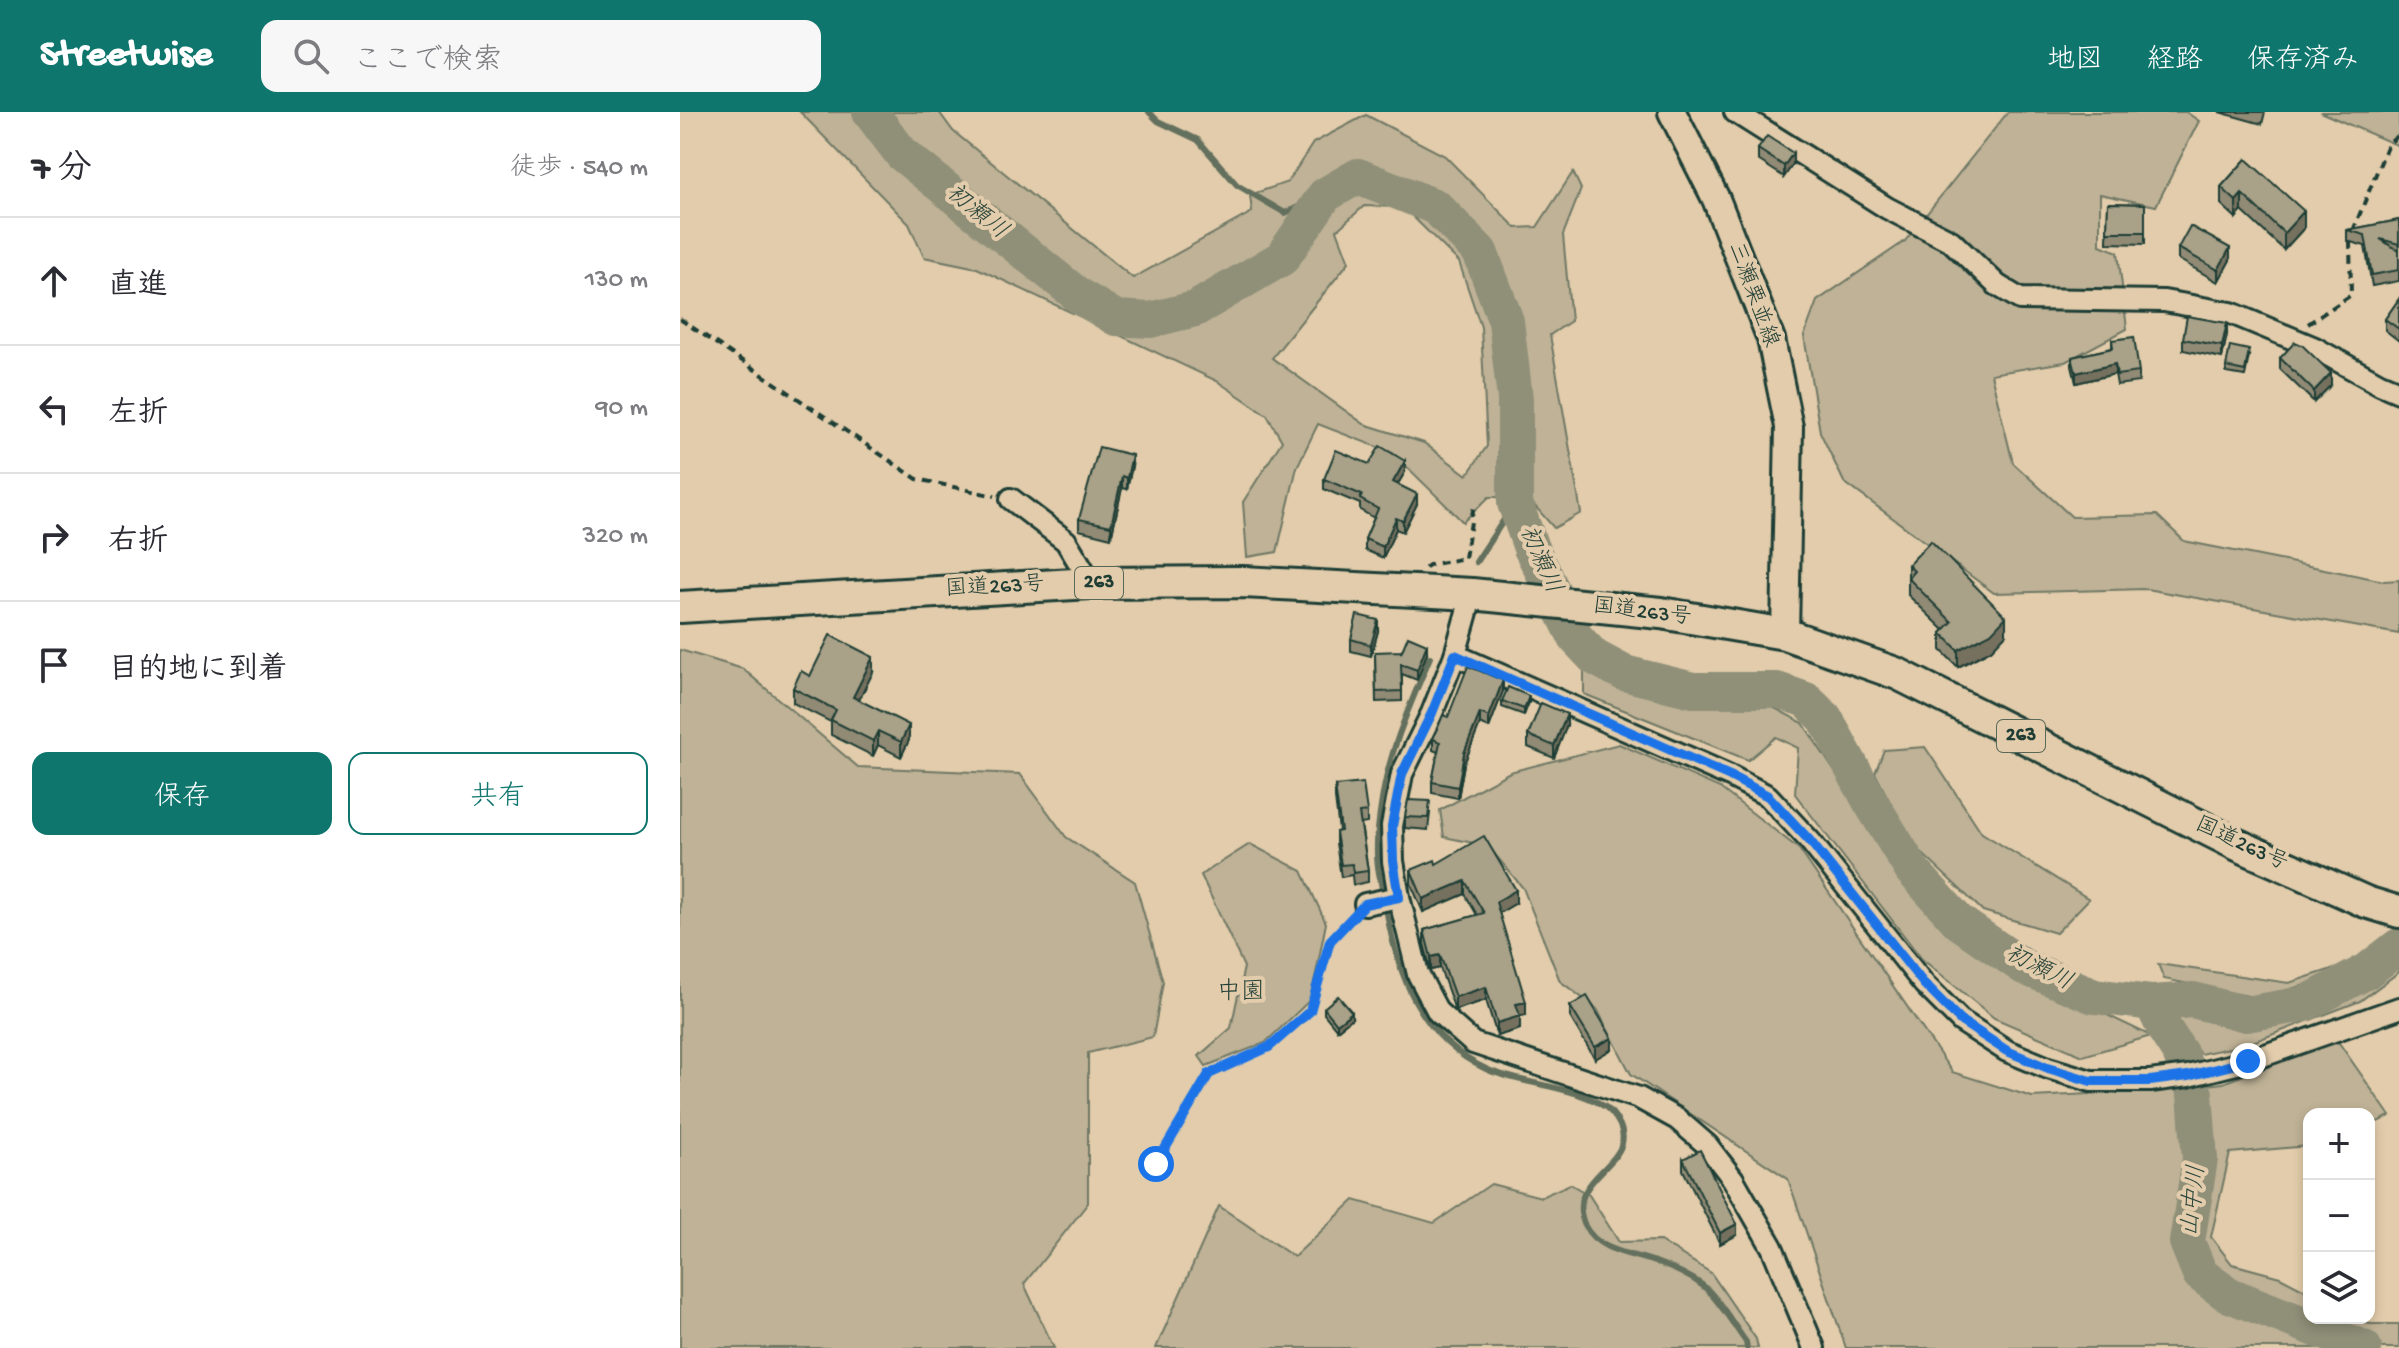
<!DOCTYPE html>
<html lang="ja">
<meta charset="utf-8">
<style>
body{margin:0;font-family:"Gochi Hand","Klee One",sans-serif;background:#f7f7f7;color:#2b2b33}
.controls{position:absolute;right:24px;bottom:24px;display:grid;overflow:hidden;border-radius:16px;box-shadow:0 4px 12px #0003}
.controls button{width:72px;height:72px;display:grid;place-items:center;padding:0;border:0;border-bottom:2px solid #e1e1e2;background:#fff;color:#2b2b33;font:40px sans-serif}
.stop{position:absolute;width:24px;height:24px;margin:-18px;border:6px solid #1a73e8;border-radius:50%;background:#fff}
.stop.end{background:#1a73e8;border-color:#fff;box-shadow:0 2px 8px #0008}
.list{margin:0;padding:0;list-style:none}
h2{display:flex;justify-content:space-between;align-items:center;height:104px;margin:0;padding:0 32px;font-size:34px}
h2 small{font-size:26px;font-weight:400;color:#7c7c81}
.list li{display:grid;grid-template-columns:52px 1fr auto;gap:24px;align-items:center;box-sizing:border-box;height:128px;padding:0 32px;border-top:2px solid #e1e1e2}
.list b{display:block;font-size:30px;white-space:nowrap}
.list em{font-size:26px;font-style:normal;color:#7c7c81}
.actions{display:flex;gap:16px;padding:24px 32px}
.actions a{flex:1;padding:18px 0;border:2px solid #0f766e;border-radius:16px;text-align:center;font-size:28px;color:#0f766e}
.actions .main{background:#0f766e;color:#fff}
.icon{flex:none;width:44px;height:44px;fill:none;stroke:currentColor;stroke-width:2;stroke-linecap:round;stroke-linejoin:round}
.map{position:relative;flex:none;width:1719px;height:1236px;overflow:hidden}
header{display:flex;align-items:center;gap:48px;box-sizing:border-box;height:112px;padding:0 40px;background:#0f766e;color:#fff}
header strong{font-size:38px}
nav{display:flex;gap:44px;margin-inline-start:auto;font-size:28px}
.search{width:560px;height:72px;background:#f7f7f7;display:flex;align-items:center;gap:20px;box-sizing:border-box;padding:0 28px;border-radius:16px;color:#7c7c81;font-size:30px}
main{display:flex}
aside{flex:1;background:#fff}
.map>svg:first-child{display:block}
.green{fill:#bfb296;stroke:#6f7865;stroke-width:2;fill-rule:evenodd}
.lines{fill:none;stroke-linecap:round;stroke-linejoin:round}
.stream{stroke:#636f5d;stroke-width:6}
.river{stroke:#909079;stroke-width:36}
.minor-casing{stroke:#1f3d34;stroke-width:26}
.major-casing{stroke:#1f3d34;stroke-width:32}
.highway-casing{stroke:#1f3d34;stroke-width:36}
.path{stroke:#1f3d34;stroke-width:4;stroke-dasharray:8 6;stroke-linecap:butt}
.minor{stroke:#e2ccab;stroke-width:20}
.major{stroke:#e2ccab;stroke-width:26}
.highway{stroke:#e2ccab;stroke-width:30}
.wall{fill:#918a75;stroke:#1f3d34;stroke-width:2}
.shaded-wall{fill:#76715f;stroke:#1f3d34;stroke-width:2}
.building{fill:#a9a188;stroke:#1f3d34;stroke-width:2}
.route{stroke:#1a73e8;stroke-width:10}
.labels{text-anchor:middle;dominant-baseline:central;stroke-width:8;stroke-linejoin:round;paint-order:stroke}
.shield{fill:#e2ccab;stroke:#5a6858;stroke-width:2}
.shield-label{font-size:20px;font-weight:bold;fill:#1f3d34}
.street-label{font-size:22px;fill:#1f3d34;stroke:#e2ccab}
.water-label{font-size:24px;font-style:italic;fill:#2a453b;stroke:#e2ccab}
.neighbourhood-label{font-size:24px;fill:#1f3d34;stroke:#e2ccab}
</style>
<header>
<strong>Streetwise</strong>
<div class="search"><svg class="icon" aria-label="search" viewBox="0 0 24 24"><circle cx="10" cy="10" r="6"/><path d="M15 15l6 6"/></svg>ここで検索</div>
<nav><a>地図</a><a>経路</a><a>保存済み</a></nav>
</header>
<main>
<aside>
<h2>7 分<small>徒歩 · 540 m</small></h2>
<ul class="list">
<li><svg class="icon" aria-label="ahead" viewBox="0 0 24 24"><path d="M12 20V5M6 11l6-6 6 6"/></svg><div><b>直進</b></div><em>130 m</em></li>
<li><svg class="icon" aria-label="left" viewBox="0 0 24 24"><path d="M17 20v-9H6M10 6l-5 5 5 5"/></svg><div><b>左折</b></div><em>90 m</em></li>
<li><svg class="icon" aria-label="right" viewBox="0 0 24 24"><path d="M7 20v-9h11M14 6l5 5-5 5"/></svg><div><b>右折</b></div><em>320 m</em></li>
<li><svg class="icon" aria-label="arrive" viewBox="0 0 24 24"><path d="M6 21V4h12l-3 4 3 4H6"/></svg><div><b>目的地に到着</b></div></li>
</ul>
<div class="actions"><a class="main">保存</a><a>共有</a></div>
</aside>
<div class="map">
<svg width="1719" height="1236" viewBox="0 0 1719 1236">
<rect width="100%" height="100%" fill="#e2ccab"/>
<filter id="ink" filterUnits="userSpaceOnUse"><feTurbulence type="fractalNoise" baseFrequency=".0125" numOctaves="2"/><feDisplacementMap in="SourceGraphic" scale="16" xChannelSelector="R" yChannelSelector="G"/><feConvolveMatrix kernelMatrix="1 2 1 2 8 2 1 2 1" color-interpolation-filters="sRGB"/></filter>
<g filter="url(#ink)">
<!-- green -->
<g class="green">
<path d="M 120,0 L 259,0 L 273,19 L 453,166 L 572,100 L 570,83 L 608,70 L 633,31 L 686,3 L 765,44 L 836,116 L 857,115 L 893,60 L 901,77 L 883,123 L 891,209 L 870,223 L 901,401 L 874,416 L 847,385 L 809,385 L 783,410 L 713,341 L 638,312 L 617,355 L 597,440 L 567,445 L 563,390 L 602,329 L 587,303 L 537,269 L 297,156 L 244,145 L 229,112 ZM 684,94 L 723,95 L 779,150 L 801,215 L 807,334 L 787,363 L 744,331 L 684,312 L 592,246 L 669,150 L 657,118 Z"/>
<path d="M 1328,0 L 1506,0 L 1519,9 L 1476,94 L 1420,82 L 1420,133 L 1438,140 L 1447,217 L 1385,250 L 1311,262 L 1333,351 L 1392,405 L 1477,403 L 1504,429 L 1704,469 L 1719,468 L 1719,522 L 1466,477 L 1314,481 L 1164,370 L 1140,320 L 1124,224 L 1137,189 L 1225,129 Z"/>
<path d="M 1640,0 L 1719,0 L 1719,34 Z"/>
<path d="M 0,538 L 63,557 L 178,655 L 340,662 L 386,725 L 455,770 L 483,870 L 473,925 L 408,941 L 408,1091 L 344,1172 L 374,1236 L 0,1236 Z"/>
<path d="M 904,558 L 1007,591 L 1083,590 L 1123,611 L 1224,765 L 1312,848 L 1471,924 L 1403,944 L 1314,906 L 1242,847 L 1115,682 L 1118,636 L 1096,625 L 1068,648 L 904,582 Z"/>
<path d="M 939,632 L 1040,676 L 1119,737 L 1272,960 L 1352,985 L 1486,978 L 1543,971 L 1657,928 L 1710,1004 L 1689,1014 L 1689,1002 L 1629,1002 L 1629,1034 L 1550,1041 L 1531,1125 L 1552,1152 L 1600,1165 L 1629,1180 L 1629,1206 L 1678,1206 L 1689,1212 L 1719,1212 L 1719,1236 L 1166,1236 L 1108,1067 L 951,962 L 917,897 L 880,869 L 843,776 L 808,734 L 764,725 L 760,698 L 830,660 Z"/>
<path d="M 1245,635 L 1302,721 L 1409,787 L 1376,821 L 1303,799 L 1231,731 L 1195,661 L 1204,638 Z"/>
<path d="M 570,732 L 622,759 L 646,811 L 631,887 L 585,931 L 526,954 L 519,944 L 551,916 L 564,855 L 521,763 Z"/>
<path d="M 1716,851 L 1719,851 L 1719,860 L 1680,889 L 1565,933 L 1520,942 L 1491,904 L 1592,909 L 1671,883 Z"/>
<path d="M 1478,852 L 1609,871 L 1652,857 L 1654,865 L 1578,886 L 1484,867 Z"/>
<path d="M 811,1072 L 861,1085 L 890,1072 L 909,1083 L 939,1130 L 980,1129 L 1031,1161 L 1076,1227 L 1078,1236 L 476,1236 L 539,1094 L 614,1145 L 674,1088 L 754,1111 Z"/>
</g>
<g class="lines">
<!-- stream -->
<g class="stream">
<path d="M 469,0 L 478,9 L 518,28 L 557,73 L 605,101 L 645,83"/>
<path d="M 796,450 L 835,391"/>
<path d="M 750,545 C 732,589 711,634 703,682 C 700,700 696,723 697,742 C 697,760 703,778 706,796 C 717,862 741,927 806,957 C 837,972 910,976 931,1000 C 975,1050 880,1060 905,1114 C 918,1140 954,1142 978,1151 C 992,1156 1010,1164 1022,1173 C 1037,1184 1054,1214 1066,1230 L 1067,1236"/>
</g>
<!-- river -->
<g class="river">
<path d="M 190,0 L 222,42 L 399,184 L 436,206 L 470,208 L 515,197 L 602,146 L 645,83 L 678,64 L 756,95 L 800,140 L 826,209 L 835,287 L 835,391 L 851,436 L 896,526 L 914,545 L 944,561 L 1013,578 L 1097,578 L 1126,588 L 1145,606 L 1190,689 L 1232,758 L 1279,810 L 1344,855 L 1414,884 L 1472,891 L 1513,888 L 1566,902 L 1625,892 L 1687,859 L 1719,834"/>
<path d="M 1472,891 L 1485,918 L 1500,941 L 1515,982 L 1520,1047 L 1507,1130 L 1520,1162 L 1547,1182 L 1684,1236"/>
</g>
<!-- minor casing -->
<g class="minor-casing">
<g id="minor">
<path d="M 1055,0 L 1207,96 L 1271,129 L 1317,173 L 1340,187 L 1484,189 L 1551,201 L 1635,236 L 1700,272 L 1719,280"/>
<path d="M 331,387 L 386,429 L 411,471"/>
<path d="M 792,482 L 775,543 L 752,601 L 722,662 L 712,714 L 713,749 L 719,785 L 738,862 L 758,900 L 793,931 L 959,986 L 997,1007 L 1027,1033 L 1053,1067 L 1092,1135 L 1134,1236"/>
<path d="M 775,543 L 1050,664 L 1088,684 L 1130,729 L 1244,872 L 1281,909 L 1327,939 L 1368,956 L 1411,969 L 1470,969 L 1508,964 L 1568,949 L 1719,896"/>
<path d="M 685,792 L 719,785"/>
</g>
</g>
<!-- major casing -->
<g class="major-casing">
<path id="major" d="M 992,0 L 1036,87 L 1091,227 L 1109,315 L 1105,522"/>
</g>
<!-- highway casing -->
<g class="highway-casing">
<path id="highway" d="M 0,495 L 411,471 L 563,470 L 792,482 L 981,501 L 1105,522 L 1218,562 L 1558,733 L 1686,790 L 1719,800"/>
</g>
<!-- path -->
<g class="path">
<path d="M 1673,119 L 1708,32 L 1719,23"/>
<path d="M 0,207 L 237,367 L 315,384"/>
<path d="M 1628,212 L 1671,183 L 1670,128"/>
<path d="M 745,456 L 749,453 L 785,446 L 794,392"/>
<path d="M 476,1052 L 529,962 L 589,935 L 630,899 L 650,829 L 672,805"/>
</g>
<!-- minor -->
<use href="#minor" class="minor"/>
<!-- major -->
<use href="#major" class="major"/>
<!-- highway -->
<use href="#highway" class="highway"/>
</g>
<!-- wall -->
<g class="wall">
<path d="M 1539,0 L 1585,0 L 1582,12 Z"/>
<path d="M 1078,37 L 1113,52 L 1104,65 L 1078,48 Z"/>
<path d="M 1566,47 L 1624,116 L 1604,138 L 1562,99 L 1556,106 L 1541,92 L 1541,75 Z"/>
<path d="M 1428,91 L 1465,92 L 1465,132 L 1427,131 Z"/>
<path d="M 1719,108 L 1719,169 L 1692,174 L 1685,134 L 1667,129 L 1667,118 Z"/>
<path d="M 1498,136 L 1550,148 L 1538,170 L 1498,147 Z"/>
<path d="M 1719,187 L 1719,229 L 1705,218 L 1705,207 Z"/>
<path d="M 1547,222 L 1542,246 L 1503,238 L 1503,227 Z"/>
<path d="M 1432,228 L 1459,260 L 1459,270 L 1437,273 L 1435,262 L 1396,271 L 1392,254 L 1392,245 L 1432,236 Z"/>
<path d="M 1569,244 L 1565,264 L 1546,261 L 1546,255 Z"/>
<path d="M 1600,246 L 1651,273 L 1634,290 L 1600,257 Z"/>
<path d="M 689,352 L 725,360 L 718,372 L 737,392 L 723,420 L 716,417 L 703,446 L 685,438 L 685,427 L 694,406 L 680,398 L 680,392 L 644,377 L 644,367 Z"/>
<path d="M 452,354 L 447,377 L 442,376 L 431,426 L 399,418 L 399,407 Z"/>
<path d="M 1228,453 L 1326,522 L 1311,538 L 1278,555 L 1261,538 L 1261,521 L 1264,518 L 1228,483 Z"/>
<path d="M 698,519 L 691,544 L 671,539 L 671,527 Z"/>
<path d="M 695,540 L 747,541 L 737,568 L 722,562 L 722,589 L 696,590 Z"/>
<path d="M 193,560 L 179,588 L 229,628 L 221,645 L 198,633 L 193,644 L 151,623 L 151,610 L 113,591 L 113,576 L 130,564 Z"/>
<path d="M 823,579 L 809,616 L 800,612 L 784,652 L 778,686 L 752,681 L 752,670 L 758,640 L 753,638 L 753,627 L 768,605 Z"/>
<path d="M 822,589 L 849,590 L 844,603 L 822,595 Z"/>
<path d="M 887,613 L 874,646 L 848,635 L 848,623 Z"/>
<path d="M 655,674 L 687,700 L 687,711 L 681,712 L 688,759 L 688,770 L 673,773 L 672,763 L 661,765 L 656,731 L 656,720 L 659,719 L 655,686 Z"/>
<path d="M 750,701 L 748,718 L 725,716 L 725,705 Z"/>
<path d="M 756,752 L 836,791 L 819,801 L 846,903 L 840,904 L 840,917 L 817,924 L 806,888 L 775,898 L 760,856 L 751,858 L 744,832 L 744,818 L 797,803 L 785,782 L 743,800 L 731,772 L 731,758 Z"/>
<path d="M 890,894 L 932,937 L 915,947 L 890,905 Z"/>
<path d="M 644,896 L 672,906 L 657,918 L 644,902 Z"/>
<path d="M 1003,1047 L 1057,1123 L 1040,1132 L 1003,1058 Z"/>
</g>
<!-- shaded-wall -->
<g class="shaded-wall">
<path d="M 1113,41 L 1113,52 L 1104,65 L 1104,54 Z"/>
<path d="M 1562,82 L 1562,99 L 1556,106 L 1556,89 Z"/>
<path d="M 1624,99 L 1624,116 L 1604,138 L 1604,121 Z"/>
<path d="M 1550,136 L 1550,148 L 1538,170 L 1538,158 Z"/>
<path d="M 1547,211 L 1547,222 L 1542,246 L 1542,234 Z"/>
<path d="M 1435,252 L 1435,262 L 1396,271 L 1396,261 Z"/>
<path d="M 1651,261 L 1651,273 L 1634,290 L 1634,279 Z"/>
<path d="M 452,343 L 452,354 L 447,377 L 447,366 Z"/>
<path d="M 725,349 L 725,360 L 713,380 L 713,370 Z"/>
<path d="M 442,364 L 442,376 L 431,426 L 431,414 Z"/>
<path d="M 737,382 L 737,392 L 723,420 L 723,409 Z"/>
<path d="M 716,406 L 716,417 L 703,446 L 703,435 Z"/>
<path d="M 1326,505 L 1326,522 L 1311,538 L 1278,555 L 1278,538 Z"/>
<path d="M 698,508 L 698,519 L 691,544 L 691,533 Z"/>
<path d="M 747,532 L 747,541 L 737,568 L 737,558 Z"/>
<path d="M 193,545 L 193,560 L 173,600 L 173,585 Z"/>
<path d="M 823,568 L 823,579 L 809,616 L 809,605 Z"/>
<path d="M 849,584 L 849,590 L 844,603 L 844,597 Z"/>
<path d="M 800,601 L 800,612 L 784,652 L 778,686 L 778,675 L 784,641 Z"/>
<path d="M 887,602 L 887,613 L 874,646 L 874,634 Z"/>
<path d="M 229,613 L 229,628 L 221,645 L 221,630 Z"/>
<path d="M 198,619 L 198,633 L 193,644 L 193,629 Z"/>
<path d="M 785,769 L 785,782 L 743,800 L 743,787 Z"/>
<path d="M 836,778 L 836,791 L 816,803 L 816,790 Z"/>
<path d="M 760,843 L 760,856 L 751,858 L 751,845 Z"/>
<path d="M 806,875 L 806,888 L 775,898 L 775,885 Z"/>
<path d="M 846,890 L 846,903 L 840,904 L 840,917 L 817,924 L 817,911 L 836,892 Z"/>
<path d="M 672,900 L 672,906 L 657,918 L 657,912 Z"/>
<path d="M 932,926 L 932,937 L 915,947 L 915,935 Z"/>
<path d="M 1057,1112 L 1057,1123 L 1040,1132 L 1040,1121 Z"/>
</g>
<!-- building -->
<g class="building">
<path d="M 1087,24 L 1113,41 L 1104,54 L 1078,37 Z"/>
<path d="M 1566,47 L 1624,99 L 1604,121 L 1562,82 L 1556,89 L 1541,75 Z"/>
<path d="M 1428,91 L 1465,92 L 1465,120 L 1427,120 Z"/>
<path d="M 1719,108 L 1719,132 L 1700,127 L 1719,139 L 1719,158 L 1692,163 L 1685,123 L 1667,118 Z"/>
<path d="M 1510,114 L 1550,136 L 1538,158 L 1498,136 Z"/>
<path d="M 1719,187 L 1719,217 L 1705,207 Z"/>
<path d="M 1507,204 L 1547,211 L 1542,234 L 1503,227 Z"/>
<path d="M 1454,225 L 1459,260 L 1437,263 L 1435,252 L 1396,261 L 1392,245 L 1433,236 L 1432,228 Z"/>
<path d="M 1615,230 L 1622,233 L 1651,261 L 1634,279 L 1600,246 Z"/>
<path d="M 1550,234 L 1569,238 L 1565,259 L 1546,255 Z"/>
<path d="M 700,334 L 725,349 L 713,370 L 737,382 L 723,409 L 716,406 L 703,435 L 685,427 L 698,397 L 680,387 L 682,383 L 644,367 L 656,338 L 689,352 Z"/>
<path d="M 419,335 L 452,343 L 447,366 L 442,364 L 431,414 L 399,407 Z"/>
<path d="M 1251,429 L 1326,505 L 1311,521 L 1278,538 L 1261,521 L 1272,510 L 1228,466 L 1234,459 L 1228,453 Z"/>
<path d="M 677,503 L 698,508 L 691,533 L 671,527 Z"/>
<path d="M 150,523 L 193,545 L 173,585 L 229,613 L 221,630 L 198,619 L 193,629 L 151,608 L 156,598 L 113,576 L 121,559 L 130,564 Z"/>
<path d="M 728,524 L 747,532 L 737,558 L 721,552 L 722,579 L 696,580 L 695,540 L 721,539 L 721,541 Z"/>
<path d="M 788,554 L 823,568 L 809,605 L 800,601 L 784,641 L 778,675 L 752,670 L 760,630 L 753,627 L 763,603 L 768,605 Z"/>
<path d="M 828,575 L 849,584 L 844,597 L 822,589 Z"/>
<path d="M 861,591 L 887,602 L 874,634 L 848,623 Z"/>
<path d="M 683,671 L 687,700 L 679,701 L 688,759 L 673,761 L 672,752 L 661,753 L 656,720 L 661,719 L 655,674 Z"/>
<path d="M 728,688 L 750,689 L 748,706 L 725,705 Z"/>
<path d="M 804,724 L 836,778 L 816,790 L 846,890 L 836,892 L 840,904 L 817,911 L 806,875 L 775,885 L 760,843 L 751,845 L 744,818 L 804,801 L 785,769 L 743,787 L 731,758 L 755,748 L 756,752 Z"/>
<path d="M 658,884 L 672,900 L 657,912 L 644,896 Z"/>
<path d="M 907,884 L 932,926 L 915,935 L 890,894 Z"/>
<path d="M 1020,1038 L 1057,1112 L 1040,1121 L 1003,1047 Z"/>
</g>
</g>
<g class="lines" filter="url(#ink)">
<!-- route -->
<path class="route" d="M 476,1052 L 529,962 L 589,935 L 630,899 L 650,829 L 685,792 L 719,785 L 713,749 L 712,714 L 722,662 L 752,601 L 775,543 L 1050,664 L 1088,684 L 1130,729 L 1244,872 L 1281,909 L 1327,939 L 1368,956 L 1411,969 L 1470,969 L 1508,964 L 1568,949"/>
</g>
<g class="labels">
<!-- shield labels -->
<g class="shield">
<rect x="395" y="455" width="48" height="32" rx="6"/>
<rect x="1317" y="608" width="48" height="32" rx="6"/>
</g>
<g class="shield-label">
<text x="419" y="471">263</text>
<text x="1341" y="624">263</text>
</g>
<!-- street labels -->
<g class="street-label">
<text transform="translate(1072 183) rotate(70)">三瀬栗並線</text>
<text transform="translate(315 476) rotate(-3)">国道263号</text>
<text transform="translate(962 501) rotate(7)">国道263号</text>
<text transform="translate(1561 733) rotate(25)">国道263号</text>
</g>
<!-- water labels -->
<g class="water-label">
<text transform="translate(296 101) rotate(39)">初瀬川</text>
<text transform="translate(859 448) rotate(66)">初瀬川</text>
<text transform="translate(1358 857) rotate(27)">初瀬川</text>
<text transform="translate(1515 1089) rotate(-84)">山中川</text>
</g>
<!-- neighbourhood labels -->
<g class="neighbourhood-label">
<text x="561" y="881">中園</text>
</g>
</g>
</svg>
<div class="controls">
<button>+</button>
<button>−</button>
<button><svg class="icon" aria-label="layers" viewBox="0 0 24 24"><path d="M12 4l9 5-9 5-9-5zM3 14l9 5 9-5"/></svg></button>
</div>
<div class="stop" style="left:476px;top:1052px"></div>
<div class="stop end" style="left:1568px;top:949px"></div>
</div>
</main>
